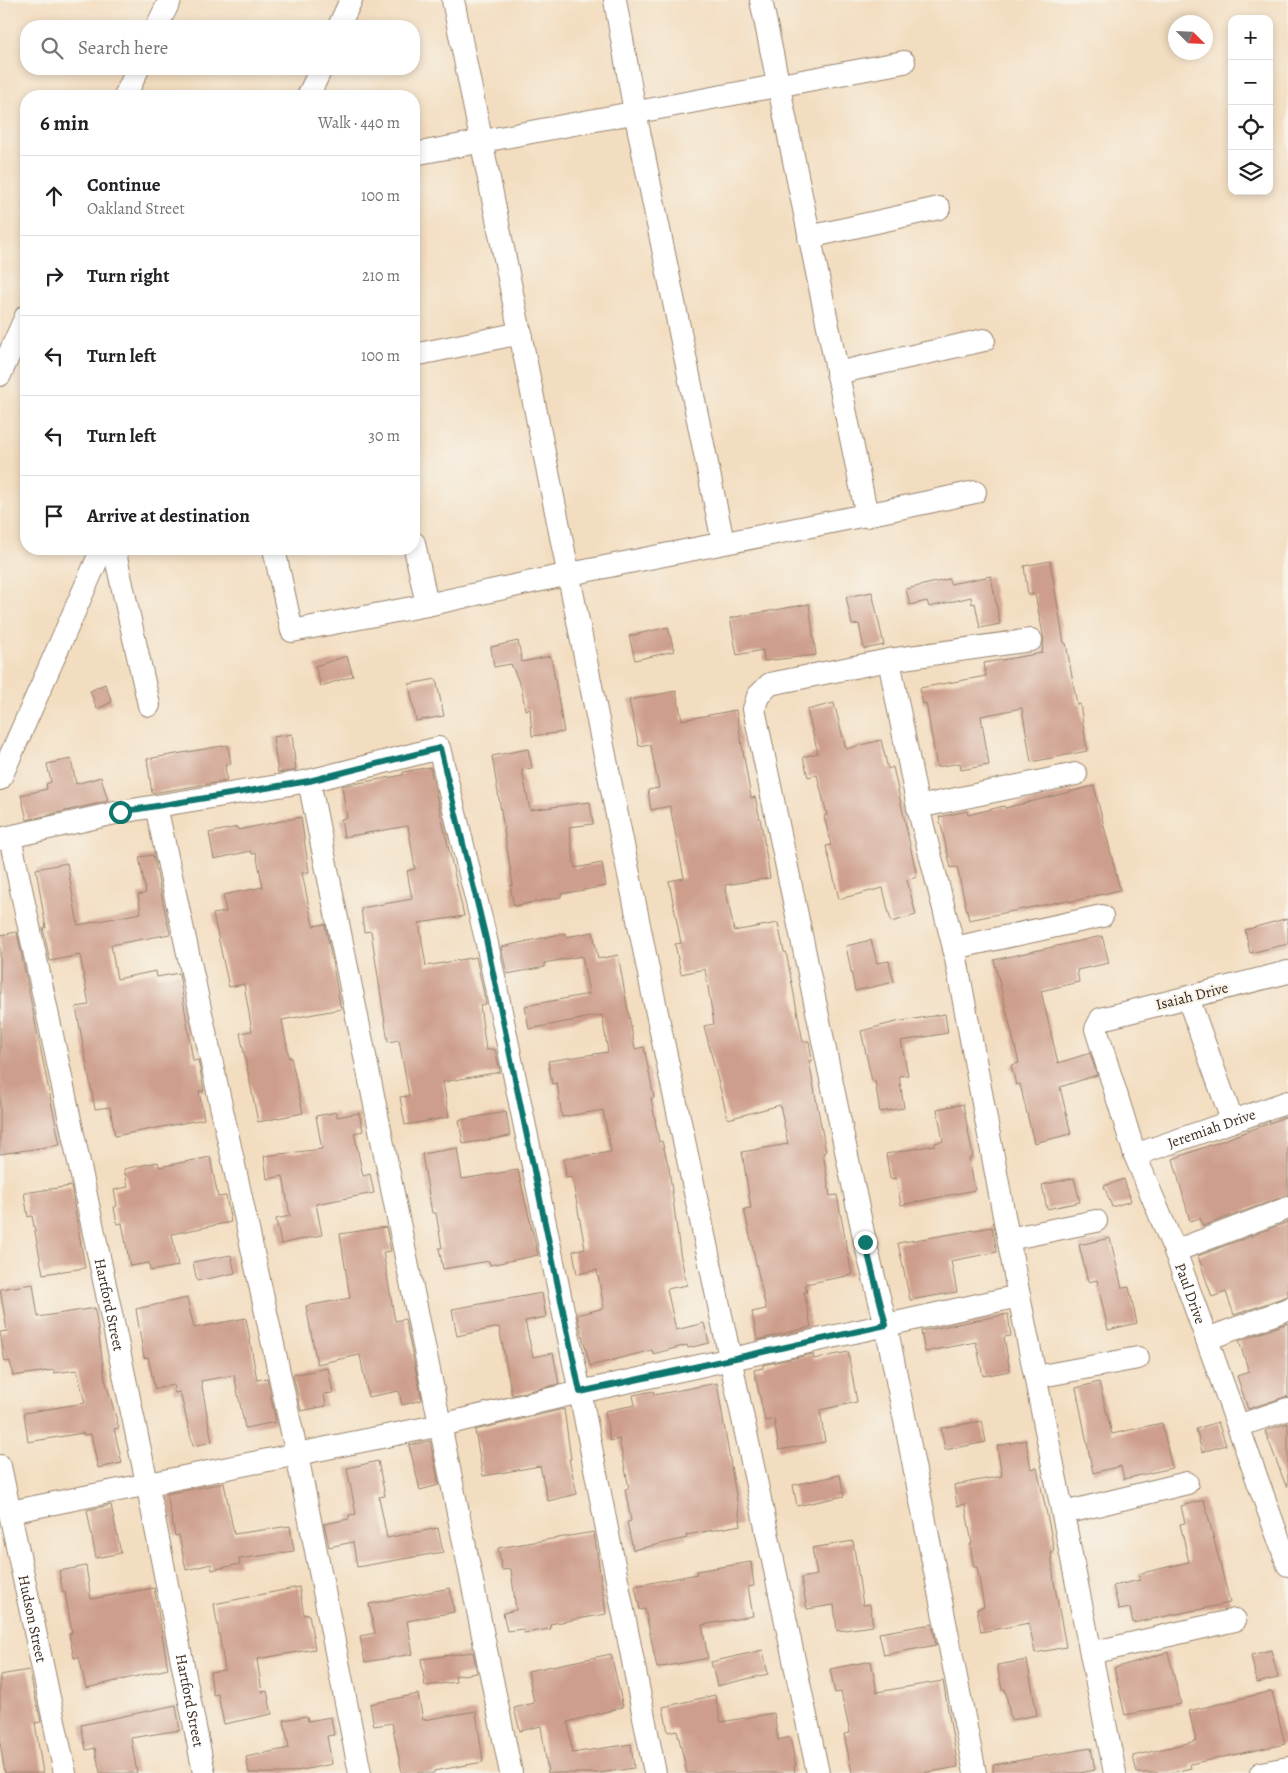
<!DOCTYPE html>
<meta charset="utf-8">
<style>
body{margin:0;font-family:Alegreya,serif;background:#f6f6f6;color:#202124}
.controls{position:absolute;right:15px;top:15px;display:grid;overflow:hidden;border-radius:10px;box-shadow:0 2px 8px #0003}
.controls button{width:45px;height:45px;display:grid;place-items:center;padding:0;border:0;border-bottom:1px solid #e0e0e0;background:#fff;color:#202124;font:25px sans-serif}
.compass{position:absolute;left:1168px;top:15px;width:45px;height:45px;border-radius:50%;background:#fff;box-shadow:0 2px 8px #0003;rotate:114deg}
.stop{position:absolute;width:15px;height:15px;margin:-11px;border:4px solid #0f766e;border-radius:50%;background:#fff}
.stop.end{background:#0f766e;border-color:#fff;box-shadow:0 1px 5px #0008}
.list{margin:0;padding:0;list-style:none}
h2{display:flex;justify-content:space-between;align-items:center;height:65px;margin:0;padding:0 20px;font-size:21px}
h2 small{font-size:16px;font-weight:400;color:#757577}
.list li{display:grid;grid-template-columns:32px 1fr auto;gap:15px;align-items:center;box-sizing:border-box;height:80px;padding:0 20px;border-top:1px solid #e0e0e0}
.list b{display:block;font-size:19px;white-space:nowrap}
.list p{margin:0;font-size:16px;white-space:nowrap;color:#757577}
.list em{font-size:16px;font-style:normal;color:#757577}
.icon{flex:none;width:28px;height:28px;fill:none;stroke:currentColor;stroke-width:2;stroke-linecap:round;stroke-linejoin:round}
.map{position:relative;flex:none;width:1288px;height:1773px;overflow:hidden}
.search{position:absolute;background:#fff;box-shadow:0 2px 8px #0003;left:20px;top:20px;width:400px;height:55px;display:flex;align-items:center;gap:12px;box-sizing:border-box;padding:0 18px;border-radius:20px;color:#757577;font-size:19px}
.panel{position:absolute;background:#fff;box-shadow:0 2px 8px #0003;left:20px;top:90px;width:400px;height:465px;border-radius:20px}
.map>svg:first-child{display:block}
.building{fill:#ce9e8c}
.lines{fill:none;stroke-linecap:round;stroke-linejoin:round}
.street-casing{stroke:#97846f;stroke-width:24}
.street{stroke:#fff;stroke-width:22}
.route{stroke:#0f766e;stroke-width:6}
.labels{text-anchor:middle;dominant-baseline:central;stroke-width:4.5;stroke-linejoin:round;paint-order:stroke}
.street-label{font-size:15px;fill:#3b2a1e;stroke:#f7f3e8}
</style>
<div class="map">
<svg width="1288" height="1773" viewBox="0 0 1288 1773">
<rect width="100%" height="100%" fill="#f7f3e8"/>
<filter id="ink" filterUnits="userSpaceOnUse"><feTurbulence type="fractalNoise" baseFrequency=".02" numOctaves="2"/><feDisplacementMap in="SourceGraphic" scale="10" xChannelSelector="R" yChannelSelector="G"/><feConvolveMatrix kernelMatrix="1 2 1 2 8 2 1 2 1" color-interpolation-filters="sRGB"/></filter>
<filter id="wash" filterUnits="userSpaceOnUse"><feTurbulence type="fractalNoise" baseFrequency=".0096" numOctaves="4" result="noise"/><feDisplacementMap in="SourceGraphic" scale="20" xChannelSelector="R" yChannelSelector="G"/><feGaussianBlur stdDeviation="1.12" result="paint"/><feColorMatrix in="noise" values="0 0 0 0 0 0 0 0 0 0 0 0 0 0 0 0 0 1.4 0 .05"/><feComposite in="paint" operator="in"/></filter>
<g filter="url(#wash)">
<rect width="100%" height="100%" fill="#f3ddc0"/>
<g id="blocks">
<!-- building -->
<g class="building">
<path d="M 1050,561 L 1064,643 L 1066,643 L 1077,705 L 1080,704 L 1087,751 L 1031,762 L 1022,708 L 981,716 L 989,765 L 961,770 L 960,763 L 937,767 L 926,703 L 923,704 L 920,688 L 986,676 L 984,663 L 1042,653 L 1044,639 L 1035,594 L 1028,595 L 1024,566 Z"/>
<path d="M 991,576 L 1000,624 L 980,628 L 975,603 L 972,604 L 971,597 L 929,607 L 927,601 L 910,605 L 906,589 L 949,579 L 950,584 Z"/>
<path d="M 872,592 L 884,645 L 864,649 L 859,624 L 852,625 L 846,597 Z"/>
<path d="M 809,604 L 816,655 L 764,661 L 763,650 L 737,655 L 730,618 Z"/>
<path d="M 668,627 L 674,651 L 635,660 L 629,636 Z"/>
<path d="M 518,641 L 522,662 L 551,656 L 564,732 L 532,736 L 530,709 L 525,710 L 522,689 L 511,664 L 494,667 L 491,647 Z"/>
<path d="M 347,656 L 353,676 L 321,686 L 315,666 Z"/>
<path d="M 436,679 L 444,716 L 416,721 L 409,684 Z"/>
<path d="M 105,684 L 112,702 L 97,709 L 90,691 Z"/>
<path d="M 676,691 L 682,720 L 736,710 L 751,798 L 755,797 L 762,828 L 770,878 L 725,885 L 734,931 L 778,923 L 784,952 L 786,952 L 803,1042 L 809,1041 L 812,1060 L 809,1061 L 826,1152 L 823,1153 L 830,1196 L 837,1195 L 852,1275 L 805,1284 L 807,1292 L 804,1292 L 811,1327 L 757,1340 L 752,1312 L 766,1309 L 744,1209 L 751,1208 L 742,1152 L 788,1144 L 780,1105 L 728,1119 L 704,1026 L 714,1024 L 705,969 L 681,974 L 675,944 L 681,943 L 669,881 L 684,878 L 670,806 L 651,810 L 648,790 L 659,788 L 650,744 L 639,746 L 629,700 Z"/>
<path d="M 834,703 L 846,749 L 881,740 L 888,769 L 893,767 L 917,877 L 907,880 L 916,915 L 891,922 L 883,888 L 839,899 L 826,846 L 831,845 L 824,816 L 827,815 L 817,775 L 808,777 L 803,757 L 818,753 L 807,710 Z"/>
<path d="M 292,734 L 296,770 L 278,773 L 273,737 Z"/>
<path d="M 228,745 L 231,764 L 225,765 L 227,781 L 152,793 L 147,759 Z"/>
<path d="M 528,749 L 532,768 L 522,770 L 530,810 L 590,802 L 593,824 L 569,827 L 575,868 L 602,863 L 606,886 L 561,894 L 561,897 L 514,906 L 510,886 L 513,885 L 492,756 Z"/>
<path d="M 71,759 L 76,784 L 101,777 L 108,801 L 27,820 L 21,795 L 47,789 L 46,784 L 51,782 L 47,764 Z"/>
<path d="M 430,767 L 464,916 L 419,923 L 426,966 L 476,957 L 486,1004 L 480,1005 L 486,1050 L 495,1049 L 500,1072 L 443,1082 L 449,1117 L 405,1125 L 400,1097 L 409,1096 L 399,1040 L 388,1042 L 371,931 L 364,932 L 361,908 L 412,899 L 407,871 L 415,869 L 408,826 L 344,837 L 341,819 L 347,818 L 342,786 L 403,775 L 403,772 Z"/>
<path d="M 1094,786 L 1120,890 L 1069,902 L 1068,900 L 969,920 L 957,867 L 951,868 L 939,817 L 967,811 L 968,815 L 1004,806 L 1005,808 Z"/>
<path d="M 301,817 L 309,872 L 302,873 L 313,926 L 325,924 L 341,1009 L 282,1020 L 289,1058 L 291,1057 L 303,1113 L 258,1122 L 240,1033 L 252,1031 L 244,984 L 229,987 L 213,914 L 226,912 L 223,895 L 263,887 L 256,853 L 252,854 L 251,851 L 214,859 L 209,833 L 237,827 L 238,830 Z"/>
<path d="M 153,855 L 170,934 L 111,945 L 117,979 L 156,971 L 157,977 L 179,973 L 193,1061 L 198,1060 L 204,1091 L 199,1091 L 204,1119 L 115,1136 L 110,1107 L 95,1109 L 76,1007 L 89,1005 L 80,955 L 50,961 L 43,928 L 46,928 L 36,869 L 67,863 L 78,925 L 141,913 L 138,895 L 146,893 L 139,857 Z"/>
<path d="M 1288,918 L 1288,944 L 1250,953 L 1245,930 Z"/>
<path d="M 17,932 L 60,1145 L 0,1154 L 0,935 Z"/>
<path d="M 593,932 L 598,959 L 618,955 L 635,1049 L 644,1047 L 654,1098 L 651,1098 L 659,1142 L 662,1141 L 669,1168 L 680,1253 L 687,1285 L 667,1289 L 676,1330 L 704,1323 L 709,1343 L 688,1348 L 687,1345 L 653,1354 L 652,1350 L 590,1366 L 577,1315 L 604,1308 L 597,1270 L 577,1274 L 573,1251 L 585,1248 L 572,1177 L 566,1178 L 564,1159 L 611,1152 L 603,1110 L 562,1117 L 557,1083 L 552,1084 L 548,1061 L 608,1052 L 602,1015 L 529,1029 L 525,1006 L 589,994 L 582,956 L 544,963 L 545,967 L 507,974 L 501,947 L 565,933 L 566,937 Z"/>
<path d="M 1102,936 L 1109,963 L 1077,970 L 1079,982 L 1041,991 L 1058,1063 L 1090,1053 L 1097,1075 L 1060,1087 L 1071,1134 L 1034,1143 L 1020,1084 L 1016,1085 L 1011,1065 L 1019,1063 L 994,960 Z"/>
<path d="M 871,940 L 877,963 L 889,961 L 894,982 L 855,991 L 846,946 Z"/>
<path d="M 945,1014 L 948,1033 L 901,1041 L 908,1075 L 899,1076 L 904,1108 L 880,1112 L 875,1081 L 872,1081 L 861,1031 L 896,1022 Z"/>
<path d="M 963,1104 L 973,1157 L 969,1158 L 975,1190 L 901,1205 L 896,1178 L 890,1179 L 886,1154 L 935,1145 L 935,1143 L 943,1141 L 937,1109 Z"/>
<path d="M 337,1112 L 337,1117 L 359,1113 L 363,1131 L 354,1133 L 363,1176 L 370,1174 L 374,1193 L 316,1204 L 322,1235 L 281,1244 L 276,1219 L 290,1216 L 283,1176 L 267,1179 L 264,1156 L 322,1149 L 316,1116 Z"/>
<path d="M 506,1112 L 510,1136 L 463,1144 L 459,1120 Z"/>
<path d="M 1288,1116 L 1288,1195 L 1203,1226 L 1200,1218 L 1190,1221 L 1173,1159 Z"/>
<path d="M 457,1148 L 462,1179 L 518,1170 L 538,1255 L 490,1265 L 489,1261 L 443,1269 L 439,1248 L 442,1248 L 436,1213 L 432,1213 L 422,1154 Z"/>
<path d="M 210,1157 L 218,1197 L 226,1196 L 231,1222 L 172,1234 L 178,1266 L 150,1271 L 149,1263 L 130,1266 L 122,1223 L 117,1224 L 114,1207 L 117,1206 L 114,1190 L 128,1187 L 124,1169 L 158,1162 L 159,1167 Z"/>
<path d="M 1074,1178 L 1080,1202 L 1047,1209 L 1042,1185 Z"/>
<path d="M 1124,1179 L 1131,1201 L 1112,1207 L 1104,1186 Z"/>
<path d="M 71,1186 L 85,1268 L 43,1274 L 32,1216 L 28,1217 L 24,1193 Z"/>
<path d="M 1288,1222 L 1288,1296 L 1234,1315 L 1226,1292 L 1212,1297 L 1198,1256 Z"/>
<path d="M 386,1227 L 391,1251 L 383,1252 L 395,1321 L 405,1319 L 422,1400 L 402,1405 L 399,1391 L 368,1397 L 360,1355 L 317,1364 L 306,1306 L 350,1298 L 340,1234 Z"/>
<path d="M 992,1227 L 997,1252 L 951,1261 L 957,1292 L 910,1300 L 898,1243 Z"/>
<path d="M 1110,1238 L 1122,1288 L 1129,1287 L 1137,1323 L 1108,1330 L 1097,1280 L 1088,1282 L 1079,1245 Z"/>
<path d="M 231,1255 L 235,1273 L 197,1281 L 193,1262 Z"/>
<path d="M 33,1284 L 38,1317 L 95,1308 L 105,1379 L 119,1428 L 114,1429 L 122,1463 L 98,1468 L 91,1434 L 84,1435 L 83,1433 L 28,1442 L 24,1413 L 85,1403 L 77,1370 L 54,1373 L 54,1370 L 13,1376 L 10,1361 L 5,1362 L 0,1332 L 7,1331 L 0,1289 Z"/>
<path d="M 542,1293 L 546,1317 L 525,1321 L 533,1357 L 553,1353 L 559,1384 L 512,1395 L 499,1327 L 457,1336 L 452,1309 Z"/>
<path d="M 187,1298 L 194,1328 L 246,1318 L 257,1380 L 267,1378 L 276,1422 L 245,1428 L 234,1375 L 201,1381 L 212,1442 L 193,1446 L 180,1392 L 175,1393 L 173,1385 L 155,1389 L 148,1357 L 144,1358 L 136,1309 Z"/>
<path d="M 1008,1314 L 1011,1336 L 1004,1337 L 1010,1371 L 983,1376 L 976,1342 L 925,1352 L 921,1331 Z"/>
<path d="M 1288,1323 L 1288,1396 L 1248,1409 L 1237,1376 L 1249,1372 L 1239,1341 Z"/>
<path d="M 848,1352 L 857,1402 L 820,1410 L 825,1442 L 779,1450 L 774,1419 L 765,1421 L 754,1370 L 763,1368 L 763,1365 L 813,1354 L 814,1359 Z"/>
<path d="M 328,1368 L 333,1393 L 324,1394 L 326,1406 L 301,1411 L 293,1375 Z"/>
<path d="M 1099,1382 L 1112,1434 L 1162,1423 L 1172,1468 L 1124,1479 L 1121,1466 L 1093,1473 L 1076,1388 Z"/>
<path d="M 717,1383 L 741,1525 L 686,1535 L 687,1538 L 633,1550 L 627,1522 L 631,1521 L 625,1489 L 629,1488 L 619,1439 L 610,1441 L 605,1411 L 635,1405 L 633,1395 L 653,1391 L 654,1395 Z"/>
<path d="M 564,1409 L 571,1459 L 569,1459 L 577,1494 L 548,1501 L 540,1466 L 483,1476 L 475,1430 Z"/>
<path d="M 982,1421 L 986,1442 L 945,1450 L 941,1428 Z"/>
<path d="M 1218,1422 L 1226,1445 L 1202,1452 L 1196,1429 Z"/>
<path d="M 1288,1423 L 1288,1486 L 1286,1486 L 1265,1431 Z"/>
<path d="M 1026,1440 L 1031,1469 L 1037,1468 L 1050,1529 L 1054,1551 L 1051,1551 L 1054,1582 L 1066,1647 L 1035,1653 L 1029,1623 L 981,1632 L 977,1609 L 984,1607 L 977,1567 L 974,1567 L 970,1544 L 972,1544 L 965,1504 L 957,1506 L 954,1485 L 1002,1476 L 997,1446 Z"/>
<path d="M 430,1441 L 439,1485 L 420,1490 L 409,1445 Z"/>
<path d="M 378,1461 L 385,1496 L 379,1497 L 387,1538 L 438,1528 L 443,1552 L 357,1567 L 353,1542 L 329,1547 L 324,1524 L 349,1519 L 349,1515 L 356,1514 L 347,1468 Z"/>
<path d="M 840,1475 L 844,1496 L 797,1506 L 793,1485 Z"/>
<path d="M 224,1483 L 234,1534 L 290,1526 L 294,1551 L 239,1559 L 240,1564 L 212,1570 L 211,1564 L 186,1570 L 179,1535 L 175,1536 L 167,1494 Z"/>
<path d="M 1204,1500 L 1230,1603 L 1133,1623 L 1130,1608 L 1119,1610 L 1113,1586 L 1140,1580 L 1138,1574 L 1189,1562 L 1180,1524 L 1185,1523 L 1181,1506 Z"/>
<path d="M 111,1505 L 121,1553 L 96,1558 L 87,1510 Z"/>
<path d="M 594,1532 L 606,1614 L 550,1624 L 551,1629 L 524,1633 L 523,1629 L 507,1631 L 503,1613 L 516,1610 L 511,1569 L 502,1570 L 498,1548 Z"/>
<path d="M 853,1541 L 863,1605 L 870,1604 L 873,1626 L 837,1631 L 834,1605 L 807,1609 L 801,1578 L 817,1575 L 812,1548 Z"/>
<path d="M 751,1562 L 754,1586 L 748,1587 L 753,1616 L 702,1625 L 708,1658 L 657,1668 L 645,1609 L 640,1610 L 635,1586 L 697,1574 L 696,1571 Z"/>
<path d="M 86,1566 L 91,1599 L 154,1588 L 168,1669 L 86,1688 L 79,1657 L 74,1658 L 69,1634 L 72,1633 L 65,1592 L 63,1593 L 59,1571 Z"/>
<path d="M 299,1587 L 304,1615 L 309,1614 L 315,1649 L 257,1659 L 262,1692 L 267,1691 L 272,1714 L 224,1724 L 218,1694 L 213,1695 L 210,1672 L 225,1670 L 214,1604 Z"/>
<path d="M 450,1588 L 454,1612 L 407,1621 L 413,1654 L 365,1662 L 360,1636 L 375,1633 L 369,1604 Z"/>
<path d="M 932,1624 L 936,1645 L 884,1655 L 879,1633 Z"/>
<path d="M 763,1650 L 768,1674 L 717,1686 L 711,1662 Z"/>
<path d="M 1271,1650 L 1278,1678 L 1257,1683 L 1251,1655 Z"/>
<path d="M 473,1652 L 477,1673 L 455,1676 L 456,1682 L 425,1686 L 421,1659 Z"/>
<path d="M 1168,1652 L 1181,1704 L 1125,1715 L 1114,1668 Z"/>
<path d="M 611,1654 L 623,1707 L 568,1722 L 572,1753 L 631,1744 L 634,1768 L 600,1773 L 548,1773 L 541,1726 L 520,1731 L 514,1708 L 534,1703 L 528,1671 Z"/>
<path d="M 1027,1660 L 1037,1715 L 1011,1720 L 1005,1689 L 1002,1690 L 997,1665 Z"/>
<path d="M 871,1661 L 877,1692 L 943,1681 L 958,1767 L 924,1773 L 852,1773 L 844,1734 L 850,1733 L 841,1692 L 835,1693 L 830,1669 Z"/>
<path d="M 29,1670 L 41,1722 L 35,1723 L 43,1773 L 5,1773 L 0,1743 L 0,1675 Z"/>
<path d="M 1272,1691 L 1285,1744 L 1190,1764 L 1191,1768 L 1170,1773 L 1137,1773 L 1133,1756 L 1196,1741 L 1189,1711 Z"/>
<path d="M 418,1694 L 423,1720 L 476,1711 L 483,1762 L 434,1771 L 434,1773 L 402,1773 L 392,1723 L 374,1726 L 370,1704 Z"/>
<path d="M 715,1695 L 721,1722 L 774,1713 L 778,1740 L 790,1737 L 796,1766 L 794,1766 L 795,1773 L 687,1773 L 677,1730 L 668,1732 L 663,1707 Z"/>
<path d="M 176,1705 L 180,1730 L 131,1738 L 137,1773 L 100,1773 L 95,1748 L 86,1750 L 81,1725 Z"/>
<path d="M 307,1716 L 308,1721 L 331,1717 L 334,1735 L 327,1736 L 332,1764 L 287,1773 L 249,1773 L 246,1757 L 289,1748 L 284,1720 Z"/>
<path d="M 1091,1748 L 1095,1770 L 1080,1773 L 993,1773 L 993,1765 Z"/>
</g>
</g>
</g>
<g filter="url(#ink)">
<use href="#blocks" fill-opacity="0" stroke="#97846f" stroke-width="1"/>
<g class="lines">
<!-- street casing -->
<g class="street-casing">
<g id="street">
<path d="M 453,0 L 654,999 L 818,1773"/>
<path d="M 615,0 L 635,112 L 723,542"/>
<path d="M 761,0 L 867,516"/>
<path d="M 157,26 L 170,0"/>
<path d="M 339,26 L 351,0"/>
<path d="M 125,96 L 138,69"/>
<path d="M 308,96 L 321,69"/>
<path d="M 414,154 L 904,62"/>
<path d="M 809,237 L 939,208"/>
<path d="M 414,355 L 521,333"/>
<path d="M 837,373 L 984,340"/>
<path d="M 0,375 L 26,316"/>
<path d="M 414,543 L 427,605 C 609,563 793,532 975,492"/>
<path d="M 114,549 L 149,705"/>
<path d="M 274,549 L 292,631 L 427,605"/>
<path d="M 889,660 L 918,807 L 954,948 L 1019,1296 L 1115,1773"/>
<path d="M 0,779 L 102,549"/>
<path d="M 309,781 L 511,1773"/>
<path d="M 156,806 L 297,1455 L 360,1773"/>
<path d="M 918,807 L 1076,774"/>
<path id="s1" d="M 10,837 L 147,1483 L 204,1773"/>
<path d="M 0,839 L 120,812 L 309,781 L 439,748 L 486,939 L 580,1392 L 655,1773"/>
<path d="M 954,948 L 1102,916"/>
<path id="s2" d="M 1288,972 L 1101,1019 L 1096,1029 L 1135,1155 L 1175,1251 L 1288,1565"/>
<path d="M 1188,998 L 1232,1120"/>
<path id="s3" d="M 1135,1155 L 1288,1102"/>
<path d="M 1009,1239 L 1096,1221"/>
<path d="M 1175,1251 L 1288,1208"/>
<path d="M 1207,1339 L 1288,1309"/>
<path d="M 1036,1377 L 1138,1358"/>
<path d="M 1238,1426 L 1288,1409"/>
<path id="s4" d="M 0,1466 L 65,1773"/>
<path d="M 10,1512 L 441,1425 L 580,1392 L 1019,1296"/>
<path d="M 1064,1513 L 1187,1483"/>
<path d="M 1091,1653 L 1235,1620"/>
<path d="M 975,1773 L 886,1325 L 865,1242 L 754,709 L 758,696 L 770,684 L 889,660 L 1031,640"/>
<path d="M 1261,1773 L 1288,1768"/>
</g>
</g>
<!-- street -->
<use href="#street" class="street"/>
</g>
</g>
<g class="lines" filter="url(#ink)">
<!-- route -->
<path class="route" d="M 120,812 L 309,781 L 440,748 L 486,939 L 580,1392 L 886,1325 L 865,1242"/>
</g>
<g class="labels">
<!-- street labels -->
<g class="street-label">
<text transform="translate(1192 996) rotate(-14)">Isaiah Drive</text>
<text stroke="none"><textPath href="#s3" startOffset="81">Jeremiah Drive</textPath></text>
<text stroke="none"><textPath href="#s2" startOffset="485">Paul Drive</textPath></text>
<text stroke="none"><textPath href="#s1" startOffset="478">Hartford Street</textPath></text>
<text stroke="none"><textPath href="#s4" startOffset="156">Hudson Street</textPath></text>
<text stroke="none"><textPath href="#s1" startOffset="882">Hartford Street</textPath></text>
</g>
</g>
</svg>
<div class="controls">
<button>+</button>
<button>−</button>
<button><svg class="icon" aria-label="locate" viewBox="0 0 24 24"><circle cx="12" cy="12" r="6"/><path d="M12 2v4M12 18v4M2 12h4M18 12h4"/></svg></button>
<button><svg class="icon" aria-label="layers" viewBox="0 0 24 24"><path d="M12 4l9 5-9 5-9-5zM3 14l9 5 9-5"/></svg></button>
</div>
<svg class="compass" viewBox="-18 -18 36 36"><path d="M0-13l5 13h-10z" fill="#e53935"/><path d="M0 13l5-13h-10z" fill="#757577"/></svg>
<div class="stop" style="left:120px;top:812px"></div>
<div class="stop end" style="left:865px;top:1242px"></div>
<div class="search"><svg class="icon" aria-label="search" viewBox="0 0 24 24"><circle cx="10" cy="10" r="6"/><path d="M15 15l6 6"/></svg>Search here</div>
<section class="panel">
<h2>6 min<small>Walk · 440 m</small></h2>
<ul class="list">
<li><svg class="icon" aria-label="ahead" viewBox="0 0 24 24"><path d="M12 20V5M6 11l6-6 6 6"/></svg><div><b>Continue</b><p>Oakland Street</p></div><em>100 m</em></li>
<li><svg class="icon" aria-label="right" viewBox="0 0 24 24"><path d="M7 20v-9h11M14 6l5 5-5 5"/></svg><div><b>Turn right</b></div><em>210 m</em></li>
<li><svg class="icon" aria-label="left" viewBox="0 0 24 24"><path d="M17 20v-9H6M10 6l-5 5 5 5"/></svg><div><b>Turn left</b></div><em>100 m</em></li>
<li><svg class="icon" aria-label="left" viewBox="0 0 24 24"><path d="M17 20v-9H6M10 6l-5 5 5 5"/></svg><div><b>Turn left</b></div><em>30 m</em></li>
<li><svg class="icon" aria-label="arrive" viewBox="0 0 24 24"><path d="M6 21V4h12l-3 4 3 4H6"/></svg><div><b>Arrive at destination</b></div></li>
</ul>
</section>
</div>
